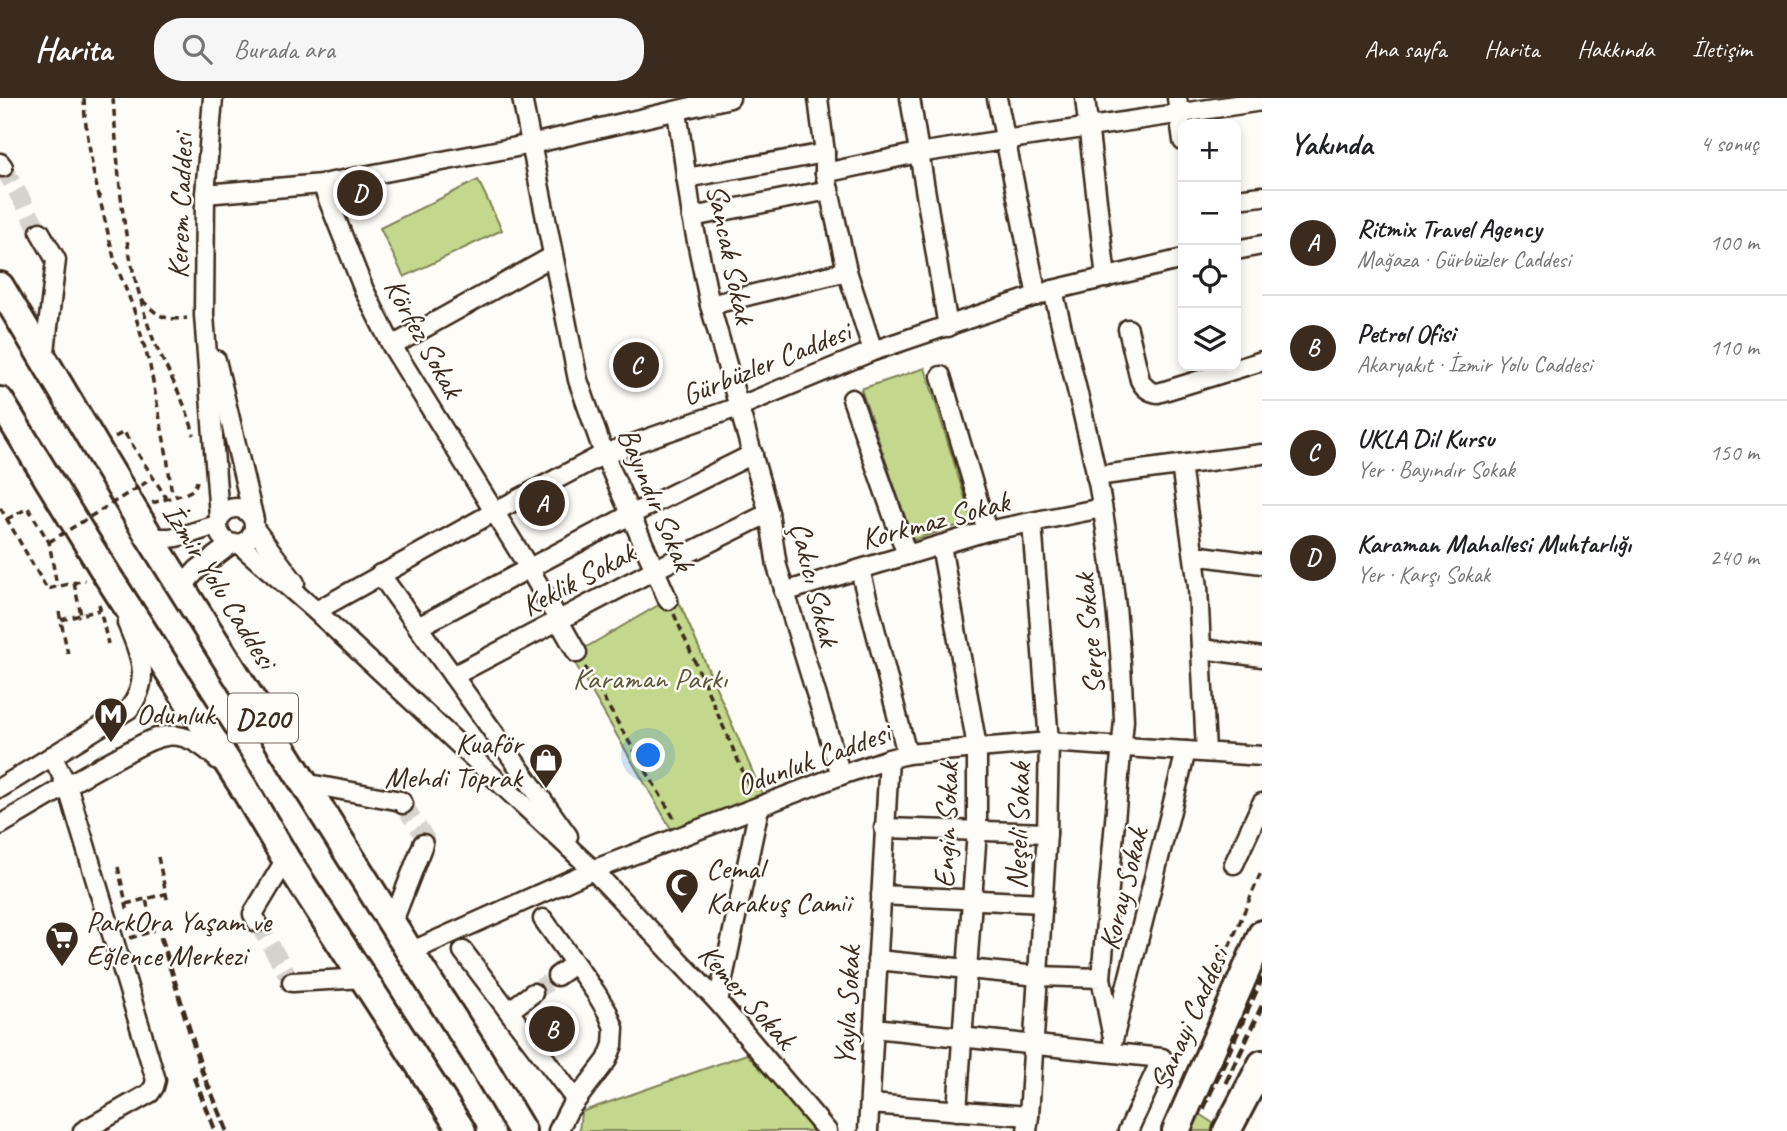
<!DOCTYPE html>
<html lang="tr">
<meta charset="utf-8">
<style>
body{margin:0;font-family:Caveat,sans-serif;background:#f6f6f6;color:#202124}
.controls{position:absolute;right:21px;top:21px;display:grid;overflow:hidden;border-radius:14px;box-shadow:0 4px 10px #0003}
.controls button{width:63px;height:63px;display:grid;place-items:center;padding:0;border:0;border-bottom:2px solid #e0e0e0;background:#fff;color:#202124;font:35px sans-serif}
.you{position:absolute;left:649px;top:658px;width:24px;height:24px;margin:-18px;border:5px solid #fff;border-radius:50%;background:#1a73e8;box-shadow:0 0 0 10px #1a73e833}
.badge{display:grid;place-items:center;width:46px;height:46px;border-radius:50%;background:#3b2a1e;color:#fff;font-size:23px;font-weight:700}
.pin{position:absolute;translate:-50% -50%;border:4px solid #fff;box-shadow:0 2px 7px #0006}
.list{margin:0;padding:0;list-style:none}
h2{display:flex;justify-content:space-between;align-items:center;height:91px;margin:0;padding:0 28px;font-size:30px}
h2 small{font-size:23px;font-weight:400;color:#757577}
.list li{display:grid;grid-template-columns:46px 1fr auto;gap:21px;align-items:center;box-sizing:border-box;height:105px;padding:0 28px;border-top:2px solid #e0e0e0}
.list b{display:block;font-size:26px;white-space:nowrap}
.list p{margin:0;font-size:23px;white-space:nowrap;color:#757577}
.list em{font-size:23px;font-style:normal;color:#757577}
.icon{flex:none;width:38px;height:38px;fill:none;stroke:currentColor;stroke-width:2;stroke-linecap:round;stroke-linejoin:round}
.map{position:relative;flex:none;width:1262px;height:1033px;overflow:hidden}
header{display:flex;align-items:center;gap:42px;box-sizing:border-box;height:98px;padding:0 35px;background:#3b2a1e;color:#fff}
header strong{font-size:33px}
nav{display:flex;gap:38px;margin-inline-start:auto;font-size:24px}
.search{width:490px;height:63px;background:#f6f6f6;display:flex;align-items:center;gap:18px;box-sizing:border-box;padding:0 24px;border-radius:28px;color:#757577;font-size:26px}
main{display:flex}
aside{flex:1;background:#fff}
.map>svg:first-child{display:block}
.green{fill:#c4d88d;stroke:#808156;stroke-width:2}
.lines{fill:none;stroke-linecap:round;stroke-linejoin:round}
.minor-tunnel{stroke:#d6d2cc;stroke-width:18;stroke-dasharray:18 9;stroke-linecap:butt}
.minor-casing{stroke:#3b2a1e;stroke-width:23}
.highway-casing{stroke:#3b2a1e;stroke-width:32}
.path{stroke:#3b2a1e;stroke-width:3.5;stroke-dasharray:7 5;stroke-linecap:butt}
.minor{stroke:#fdfcf7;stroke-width:18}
.highway{stroke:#fdfcf7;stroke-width:26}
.rail{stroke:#3b2a1e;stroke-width:5;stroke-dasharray:10 5;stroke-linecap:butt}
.path-bridge{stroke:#3b2a1e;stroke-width:3.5;stroke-dasharray:7 5;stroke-linecap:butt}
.labels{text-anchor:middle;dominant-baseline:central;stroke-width:5;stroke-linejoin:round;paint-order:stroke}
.shield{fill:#fdfcf7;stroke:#75695f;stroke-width:2}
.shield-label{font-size:28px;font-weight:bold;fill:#3b2a1e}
.street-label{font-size:30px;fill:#3b2a1e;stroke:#fdfcf7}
.park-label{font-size:30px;fill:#5d563a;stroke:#fdfcf7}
.poi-label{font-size:30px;fill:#3b2a1e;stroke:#fdfcf7;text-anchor:start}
</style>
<header>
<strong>Harita</strong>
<div class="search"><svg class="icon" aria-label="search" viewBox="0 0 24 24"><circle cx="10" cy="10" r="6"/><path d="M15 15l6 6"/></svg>Burada ara</div>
<nav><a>Ana sayfa</a><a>Harita</a><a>Hakkında</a><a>İletişim</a></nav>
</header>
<main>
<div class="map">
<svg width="1262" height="1033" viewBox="0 0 1262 1033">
<rect width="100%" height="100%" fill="#fdfcf7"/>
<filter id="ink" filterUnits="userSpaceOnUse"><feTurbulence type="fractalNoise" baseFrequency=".0143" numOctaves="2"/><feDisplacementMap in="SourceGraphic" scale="14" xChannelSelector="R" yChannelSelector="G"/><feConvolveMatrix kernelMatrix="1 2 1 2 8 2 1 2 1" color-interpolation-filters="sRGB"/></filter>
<g filter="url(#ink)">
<!-- green -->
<g class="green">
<path d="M 478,82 L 502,132 L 404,179 L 380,130 Z"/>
<path d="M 925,270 L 972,423 L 913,442 L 861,291 Z"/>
<path d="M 676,497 L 764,700 L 674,736 L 571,558 Z"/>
<path d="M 747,956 L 816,1033 L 579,1033 L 581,1014 Z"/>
<path d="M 1196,1014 L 1222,1031 L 1221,1033 L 1187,1033 Z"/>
</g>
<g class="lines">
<!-- minor-tunnel -->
<g class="minor-tunnel">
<path d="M 3,69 L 40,134"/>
<path d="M 403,706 L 425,740 L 423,746"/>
<path d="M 257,824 L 292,884"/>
<path d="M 533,895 L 557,878"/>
</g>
<!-- minor casing -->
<g class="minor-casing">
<g id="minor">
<path d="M 213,0 L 205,96 L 204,217 L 219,419"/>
<path d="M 522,0 L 578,282 L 604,356 L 668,502"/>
<path d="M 818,0 L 825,55 L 825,75 L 829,92 L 847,173 L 873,253"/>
<path d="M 910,0 L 948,229"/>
<path d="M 997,0 L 1037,198"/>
<path d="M 1085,0 L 1106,180"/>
<path d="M 1177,0 L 1183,43"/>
<path d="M 677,13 L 692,119 L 710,207 L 769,415 L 777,468 L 841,677"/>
<path d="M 0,65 L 3,69"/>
<path d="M 825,75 L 918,55 L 1262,3"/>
<path d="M 686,80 L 825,55"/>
<path d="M 322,86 L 364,192 L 392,248 L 529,470 L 577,555"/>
<path d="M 205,96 L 322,86 L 532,46 L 730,0"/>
<path d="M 1236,101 L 1262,98"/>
<path d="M 692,119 L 829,92"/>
<path d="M 40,134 L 56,162 L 44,262"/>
<path d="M 1236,152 L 1262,147"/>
<path d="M 1053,192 C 1067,254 1084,316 1097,379 C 1112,459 1121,540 1124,622 L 1101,880"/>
<path d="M 710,207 L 847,173"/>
<path d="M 1128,231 L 1140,282 C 1144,290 1149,294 1158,295 L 1262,263"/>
<path d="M 392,248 L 553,158"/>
<path d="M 216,262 L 254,422"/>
<path d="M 941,278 L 987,433"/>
<path d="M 852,301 L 907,457"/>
<path d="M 1181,367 L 1198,489 L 1206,654"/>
<path d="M 1096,378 L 1262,356"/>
<circle cx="236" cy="428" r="18"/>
<path d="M 254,430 L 295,485"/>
<path d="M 149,438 C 172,445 195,433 217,427"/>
<path d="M 239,446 L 316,513 L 593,772 L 718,904 L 827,1033"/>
<path d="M 941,447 L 977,649 L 977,732 L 957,1013"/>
<path d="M 1194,457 L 1262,466"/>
<path d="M 860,472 L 907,656"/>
<path d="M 380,476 L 568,738"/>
<path d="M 784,494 L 987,433 L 1102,410"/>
<path d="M 186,496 L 187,483 L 197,472 L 231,446"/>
<path d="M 316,513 L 494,414 L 604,356 L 738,309 L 873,253 L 1053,192 L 1183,161"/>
<path d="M 418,529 L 630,417 L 753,356"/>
<path d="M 1202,551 L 1262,559"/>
<path d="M 453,578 L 654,472 L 769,415"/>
<path d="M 52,658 L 67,687 L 156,982 L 154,989 L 150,995 L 83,1033"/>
<path d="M 304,685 L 401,703 L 403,706"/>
<path d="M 0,690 L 129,611 C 152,581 140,556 127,525"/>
<path d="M 0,727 C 40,703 80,679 122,657 C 136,650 150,640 166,638 C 186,635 205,649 218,662"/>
<path d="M 884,730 L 1047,735"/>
<path d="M 1234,766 L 1262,705"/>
<path d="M 881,797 L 1043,805"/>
<path d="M 543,821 L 596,895 L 608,915 L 614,930 L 613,947 L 607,962 L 568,1013 L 558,1033"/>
<path d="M 257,824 L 253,816 L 286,761"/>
<path d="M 392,826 L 423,746"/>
<path d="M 463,853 L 576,1002"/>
<path d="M 410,854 L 593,772 L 841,677 L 889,661 L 907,656 L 1049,644 L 1262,658"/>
<path d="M 877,862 L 1038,878 L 1101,880 L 1112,935"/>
<path d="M 557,878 L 574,866"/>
<path d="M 292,884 L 365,880"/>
<path d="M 718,904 L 759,710"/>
<path d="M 509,913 L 533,895"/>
<path d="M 874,930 L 1162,960 L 1128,1033"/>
<path d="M 1113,942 L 1186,653"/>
<path d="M 870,1006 L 1029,1018"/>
<path d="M 868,1033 L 889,661"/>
<path d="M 1027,1033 L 1029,1018 L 1047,735 L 1049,644 L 1032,425"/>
</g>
</g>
<!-- highway casing -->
<g class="highway-casing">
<g id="highway">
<path d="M 0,188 L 149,438 L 410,854 L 479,961 L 522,1033"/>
<path d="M 0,303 L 107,477 L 242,687 L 286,761 L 462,1033"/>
<path d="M 1176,1033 L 1262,836"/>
<path d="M 1227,1033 L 1262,966"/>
</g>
</g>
<!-- path -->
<g class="path">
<path d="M 84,0 L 85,20 L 93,73 L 115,164 L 133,209 L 150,268 L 167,358 L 171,390 L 177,398 C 187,395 195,394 197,383"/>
<path d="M 113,0 C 118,68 121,137 141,202 C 144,216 149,230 154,243 C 168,276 185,301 194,337"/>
<path d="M 142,202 C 158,218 164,223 187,220"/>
<path d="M 115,339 L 124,334 L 167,401"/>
<path d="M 152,405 L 177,398"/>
<path d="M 0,412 L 1,411 L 47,491 L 85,482"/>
<path d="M 7,421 L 28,410 L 49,444 L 57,488"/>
<path d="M 74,485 L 81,517"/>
<path d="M 99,506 L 108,546"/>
<path d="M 59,514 L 68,556"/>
<path d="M 674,516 L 751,692"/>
<path d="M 61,522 L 100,512"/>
<path d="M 585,569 L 675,722"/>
<path d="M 158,759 L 168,805"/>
<path d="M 118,769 L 128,814"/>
<path d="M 126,806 L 165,796"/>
<path d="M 130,840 L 153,833 L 146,801"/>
<path d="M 1201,915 L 1262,772"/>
</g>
<!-- minor -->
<use href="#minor" class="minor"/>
<!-- highway -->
<use href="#highway" class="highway"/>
<!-- rail -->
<g class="rail">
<path d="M 161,839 L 202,973 L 227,1033"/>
<path d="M 194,979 L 215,1033"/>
<path d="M 1226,985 L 1262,908"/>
<path d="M 1203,1011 L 1262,880"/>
</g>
<!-- path-bridge -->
<path class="path-bridge" d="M 49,444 L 153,380"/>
</g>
</g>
<!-- icons -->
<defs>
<g id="metro-pin" transform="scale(1.75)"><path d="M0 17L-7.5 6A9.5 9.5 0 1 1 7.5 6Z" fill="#3b2a1e" stroke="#fdfcf7"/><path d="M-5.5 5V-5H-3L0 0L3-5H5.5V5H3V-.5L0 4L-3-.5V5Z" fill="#fff"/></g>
<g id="shop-pin" transform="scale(1.75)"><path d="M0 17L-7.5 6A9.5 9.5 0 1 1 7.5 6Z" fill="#3b2a1e" stroke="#fdfcf7"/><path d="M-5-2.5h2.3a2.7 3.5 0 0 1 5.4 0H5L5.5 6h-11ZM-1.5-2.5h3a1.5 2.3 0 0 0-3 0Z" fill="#fff"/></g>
<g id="mosque-pin" transform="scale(1.75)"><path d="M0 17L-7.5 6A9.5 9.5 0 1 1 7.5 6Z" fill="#3b2a1e" stroke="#fdfcf7"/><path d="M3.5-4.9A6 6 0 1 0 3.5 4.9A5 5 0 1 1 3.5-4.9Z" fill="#fff"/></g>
<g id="supermarket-pin" transform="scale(1.75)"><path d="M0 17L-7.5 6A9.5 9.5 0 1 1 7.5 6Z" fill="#3b2a1e" stroke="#fdfcf7"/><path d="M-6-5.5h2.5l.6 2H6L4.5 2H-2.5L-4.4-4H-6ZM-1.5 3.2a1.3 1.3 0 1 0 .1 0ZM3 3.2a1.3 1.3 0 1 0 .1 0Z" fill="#fff"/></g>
</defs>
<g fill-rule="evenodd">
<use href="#metro-pin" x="111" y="616"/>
<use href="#shop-pin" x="546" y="662"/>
<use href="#mosque-pin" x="682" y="787"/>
<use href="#supermarket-pin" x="62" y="840"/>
</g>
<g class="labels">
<!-- shield labels -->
<rect class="shield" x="228" y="595.5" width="70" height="49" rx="5"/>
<g class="shield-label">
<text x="263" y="620">D200</text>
</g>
<!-- street labels -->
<g class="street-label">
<text transform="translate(180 108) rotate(-88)">Kerem Caddesi</text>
<text transform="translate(731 156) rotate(78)">Sancak Sokak</text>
<text transform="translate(424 240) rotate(61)">Körfez Sokak</text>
<text transform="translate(766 265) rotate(-22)">Gürbüzler Caddesi</text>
<text transform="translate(656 401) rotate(67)">Bayındır Sokak</text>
<text transform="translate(935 422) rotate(-15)">Korkmaz Sokak</text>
<text transform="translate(578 481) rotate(-28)">Keklik Sokak</text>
<text transform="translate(815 486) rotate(76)">Çakıcı Sokak</text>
<text transform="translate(220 488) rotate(58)">İzmir Yolu Caddesi</text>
<text transform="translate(1089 536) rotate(-95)">Serçe Sokak</text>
<text transform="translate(813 661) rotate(-20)">Odunluk Caddesi</text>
<text transform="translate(946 727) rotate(-88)">Engin Sokak</text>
<text transform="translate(1018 728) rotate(-88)">Neşeli Sokak</text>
<text transform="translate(1123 791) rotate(-76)">Koray Sokak</text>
<text transform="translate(747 898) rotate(48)">Kemer Sokak</text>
<text transform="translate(847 908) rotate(-87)">Yayla Sokak</text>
<text transform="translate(1189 921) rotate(-66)">Sanayi Caddesi</text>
</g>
<!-- park labels -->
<g class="park-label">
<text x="650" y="580">Karaman Parkı</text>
</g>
<!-- poi labels -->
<g class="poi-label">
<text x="136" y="616">Odunluk</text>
<text x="522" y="645" text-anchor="end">Kuaför<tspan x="522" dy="34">Mehdi Toprak</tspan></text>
<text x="706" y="770">Cemal<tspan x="706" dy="34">Karakuş Camii</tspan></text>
<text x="86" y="823">ParkOra Yaşam ve<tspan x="86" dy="34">Eğlence Merkezi</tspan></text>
</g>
</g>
</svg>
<div class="controls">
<button>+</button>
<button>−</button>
<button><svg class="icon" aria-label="locate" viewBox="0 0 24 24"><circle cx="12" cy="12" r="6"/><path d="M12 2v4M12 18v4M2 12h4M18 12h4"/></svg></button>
<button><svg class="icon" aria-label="layers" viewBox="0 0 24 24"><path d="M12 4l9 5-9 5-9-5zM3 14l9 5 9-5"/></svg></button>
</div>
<div class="you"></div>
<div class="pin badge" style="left:542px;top:405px">A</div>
<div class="pin badge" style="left:552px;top:931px">B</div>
<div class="pin badge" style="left:636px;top:267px">C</div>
<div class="pin badge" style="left:360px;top:95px">D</div>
</div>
<aside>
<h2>Yakında<small>4 sonuç</small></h2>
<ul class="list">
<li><span class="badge">A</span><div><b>Ritmix Travel Agency</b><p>Mağaza · Gürbüzler Caddesi</p></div><em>100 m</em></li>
<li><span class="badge">B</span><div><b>Petrol Ofisi</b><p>Akaryakıt · İzmir Yolu Caddesi</p></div><em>110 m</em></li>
<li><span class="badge">C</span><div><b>UKLA Dil Kursu</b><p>Yer · Bayındır Sokak</p></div><em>150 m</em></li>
<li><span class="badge">D</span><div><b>Karaman Mahallesi Muhtarlığı</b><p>Yer · Karşı Sokak</p></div><em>240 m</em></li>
</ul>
</aside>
</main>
